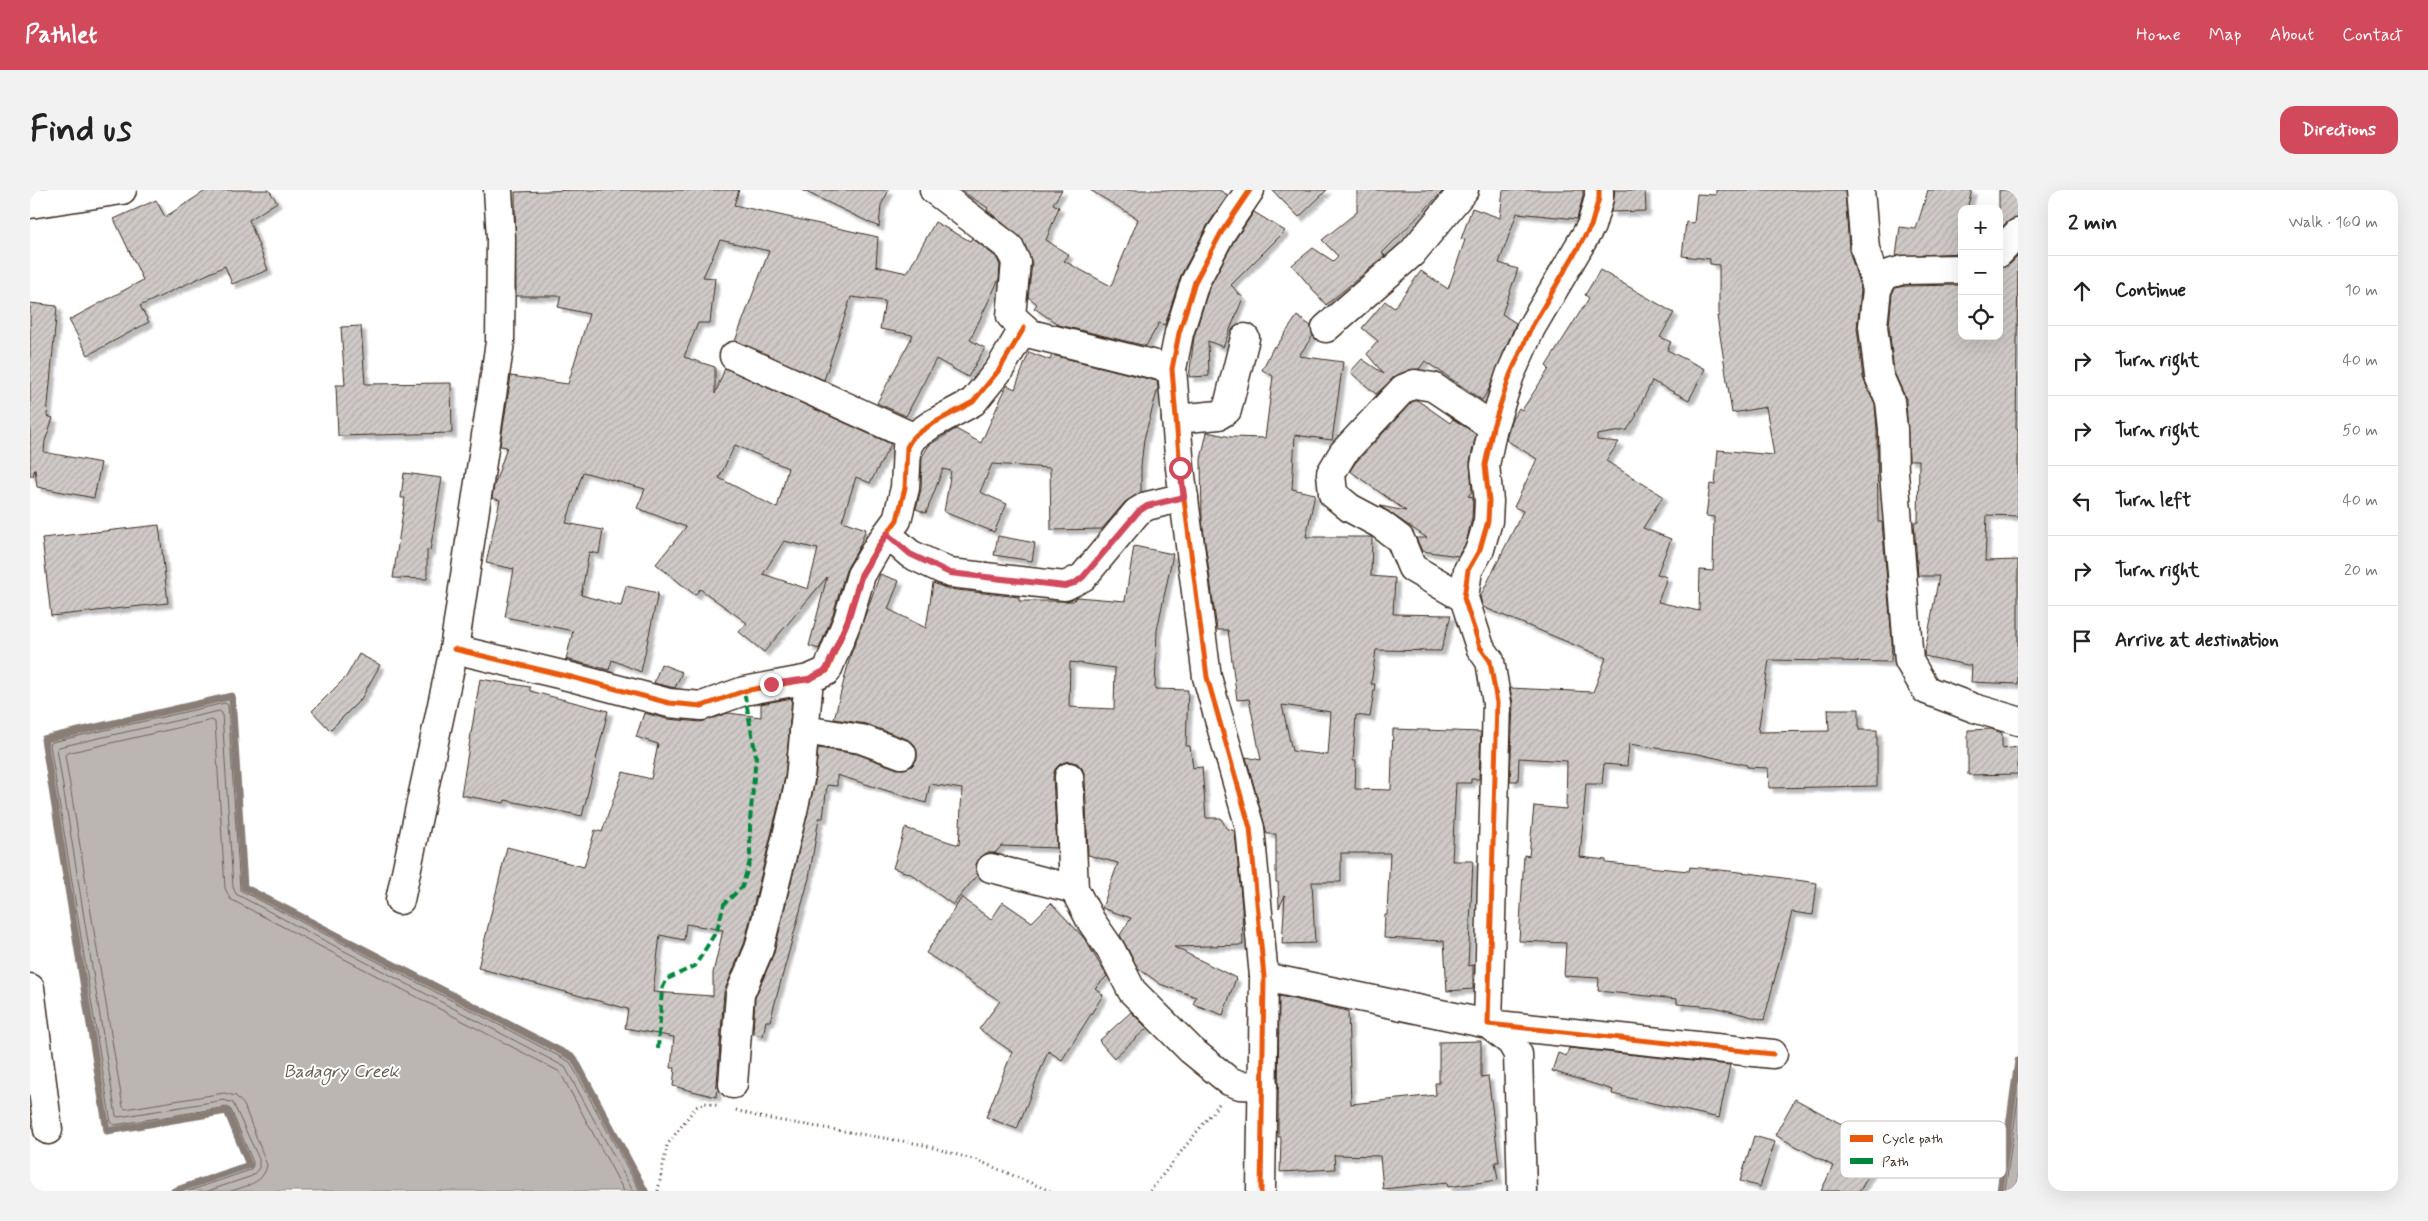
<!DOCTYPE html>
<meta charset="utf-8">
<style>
body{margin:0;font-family:Mynerve,sans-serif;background:#f2f2f2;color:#222}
.controls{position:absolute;right:15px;top:15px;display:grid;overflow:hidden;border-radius:10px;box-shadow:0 5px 20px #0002}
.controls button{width:45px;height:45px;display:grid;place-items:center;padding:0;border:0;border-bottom:1px solid #e0e0e0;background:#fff;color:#222;font:25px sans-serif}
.stop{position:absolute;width:15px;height:15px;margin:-11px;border:4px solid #d1495b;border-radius:50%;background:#fff}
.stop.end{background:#d1495b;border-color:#fff;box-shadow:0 1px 5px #0008}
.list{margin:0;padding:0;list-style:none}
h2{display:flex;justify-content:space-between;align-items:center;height:65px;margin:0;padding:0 20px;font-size:21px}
h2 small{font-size:16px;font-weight:400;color:#767676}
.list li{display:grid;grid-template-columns:32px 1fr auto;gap:15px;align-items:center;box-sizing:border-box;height:70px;padding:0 20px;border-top:1px solid #e0e0e0}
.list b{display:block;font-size:19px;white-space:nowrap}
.list em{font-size:16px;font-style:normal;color:#767676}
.icon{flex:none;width:28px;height:28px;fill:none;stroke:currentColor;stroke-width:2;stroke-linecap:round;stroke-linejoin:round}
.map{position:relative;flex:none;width:1988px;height:1001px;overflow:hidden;border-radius:15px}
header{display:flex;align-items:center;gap:30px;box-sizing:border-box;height:70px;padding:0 25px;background:#d1495b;color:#fff}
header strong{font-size:24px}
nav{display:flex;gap:28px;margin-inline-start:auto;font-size:18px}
.intro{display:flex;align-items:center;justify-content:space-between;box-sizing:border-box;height:120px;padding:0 30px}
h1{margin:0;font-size:35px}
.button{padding:12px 22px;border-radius:15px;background:#d1495b;color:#fff;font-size:18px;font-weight:700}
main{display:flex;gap:30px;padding:0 30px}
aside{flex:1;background:#fff;border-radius:15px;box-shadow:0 5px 20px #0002}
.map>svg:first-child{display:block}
.water{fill:#bcb6b3;stroke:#887e77}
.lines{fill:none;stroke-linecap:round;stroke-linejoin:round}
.shore{stroke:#6f625a;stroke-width:1}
.stream{stroke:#887e77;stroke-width:7}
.building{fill:url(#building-hatch);stroke:#3b2a1e;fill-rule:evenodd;filter:url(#shadow)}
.minor-casing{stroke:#3b2a1e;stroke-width:31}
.path{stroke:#3b2a1e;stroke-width:3;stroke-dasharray:1 4;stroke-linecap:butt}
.minor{stroke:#fff;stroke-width:28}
.quiet{stroke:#00873e;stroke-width:4;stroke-dasharray:8 4;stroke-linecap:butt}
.cycleway-casing{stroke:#fff;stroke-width:8}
.cycleway{stroke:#e8590c;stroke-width:5}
.route{stroke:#d1495b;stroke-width:6}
.labels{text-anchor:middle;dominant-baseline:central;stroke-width:4;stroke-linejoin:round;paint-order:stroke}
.water-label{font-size:18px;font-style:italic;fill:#685b52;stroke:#fff}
.key{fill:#fff;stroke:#c4bfbc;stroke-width:1}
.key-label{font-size:14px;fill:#3b2a1e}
</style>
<header>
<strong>Pathlet</strong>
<nav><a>Home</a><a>Map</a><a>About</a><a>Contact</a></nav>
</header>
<div class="intro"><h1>Find us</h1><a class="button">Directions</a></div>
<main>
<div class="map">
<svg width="1988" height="1001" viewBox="0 0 1988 1001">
<defs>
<pattern id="building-hatch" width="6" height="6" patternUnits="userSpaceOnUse" patternTransform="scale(1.25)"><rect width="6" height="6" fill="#cfcac7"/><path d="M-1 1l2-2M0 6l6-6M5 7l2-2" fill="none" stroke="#b3aeaa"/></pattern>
<filter id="shadow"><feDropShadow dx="4.5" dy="4.5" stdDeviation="1" flood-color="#0004"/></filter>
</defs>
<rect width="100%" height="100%" fill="#fff"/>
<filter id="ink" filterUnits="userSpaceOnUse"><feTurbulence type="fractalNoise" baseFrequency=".02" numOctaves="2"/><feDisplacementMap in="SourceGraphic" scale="10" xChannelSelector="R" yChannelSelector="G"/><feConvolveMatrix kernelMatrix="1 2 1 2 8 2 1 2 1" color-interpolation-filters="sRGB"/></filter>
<g filter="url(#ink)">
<!-- water -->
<g class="water">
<path d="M 202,506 L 214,697 L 544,868 L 615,1001 L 144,1001 L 219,975 L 197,921 L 77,941 L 14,549 Z"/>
<path d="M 1988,871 L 1988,1001 L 1970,1001 Z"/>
</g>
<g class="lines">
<!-- shore -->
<g class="shore">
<path d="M 159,1001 L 220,980 L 223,976 L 223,972 L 201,920 L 197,917 L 84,935 L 81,933 L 20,555 L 22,552 L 195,513 L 198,515 L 210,700 L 540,872 L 610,1001"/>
<path d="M 178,1001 L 222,986 L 229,978 L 229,969 L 203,913 L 194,910 L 89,927 L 86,926 L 27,559 L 29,557 L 189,521 L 192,523 L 203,697 L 206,704 L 535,877 L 603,1001"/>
<path d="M 201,1001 C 216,996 234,993 237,975 L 214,915 L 206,906 L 194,903 L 95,919 L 93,917 L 35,565 L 37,563 L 182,530 L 185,532 L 195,698 L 200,709 L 530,882 L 594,1001"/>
<path d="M 1975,1001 L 1988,908"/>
</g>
<!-- stream -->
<g class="stream">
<path d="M 144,1001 L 219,975 L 197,921 L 77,941 L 14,549 L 202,506 L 214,697 L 544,868 L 615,1001"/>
<path d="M 1970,1001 L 1988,871"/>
</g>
</g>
<!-- building -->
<g class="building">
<path d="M 177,0 L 239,0 L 247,12 L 219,30 L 238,80 L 202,94 L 195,76 L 110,116 L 119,132 L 58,165 L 39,130 L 113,90 L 84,29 L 126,10 L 135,27 Z"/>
<path d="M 545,0 L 709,0 L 704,15 L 848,47 L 846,76 L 877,83 L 905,32 L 940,51 L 942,48 L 966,67 L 970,75 L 969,89 L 940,150 L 955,158 L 938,187 L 906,169 L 876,226 L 847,213 L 883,145 L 850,139 L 855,111 L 821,107 L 794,190 L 705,151 L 739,61 L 690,50 L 673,87 L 685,88 L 680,133 L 668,133 L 654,167 L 685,177 L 685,204 L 695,178 L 861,254 L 840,293 L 826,287 L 812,331 L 836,339 L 829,357 L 816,380 L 803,424 L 789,459 L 779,456 L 797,387 L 734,462 L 709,442 L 717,433 L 670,399 L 665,405 L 626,374 L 656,337 L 607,318 L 615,299 L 553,282 L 536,333 L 573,340 L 569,364 L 559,362 L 551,405 L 591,416 L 596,396 L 628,403 L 611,482 L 582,470 L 579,480 L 536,469 L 543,441 L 475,427 L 484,379 L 456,373 L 470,310 L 462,308 L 464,296 L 477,257 L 470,256 L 481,186 L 538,194 L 559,124 L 528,117 L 531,106 L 486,106 L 485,2 ZM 705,255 L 758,278 L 747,318 L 689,288 ZM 754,351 L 788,359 L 778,399 L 733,384 Z"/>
<path d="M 772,0 L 859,0 L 851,15 L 849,37 Z"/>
<path d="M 930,0 L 1032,0 L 1023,14 L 1029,17 L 1016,50 L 1039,65 L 1034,71 L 1081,96 L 1108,29 L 1060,0 L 1189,0 L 1198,5 L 1177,36 L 1151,85 L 1135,135 L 1129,133 L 1116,156 L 1029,135 L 1004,118 L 1007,114 L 998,107 L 1002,73 L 993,50 L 957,20 L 958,18 Z"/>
<path d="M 1242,0 L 1297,0 L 1269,27 Z"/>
<path d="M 1327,0 L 1414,0 L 1352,63 L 1355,66 L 1296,115 L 1262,75 L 1283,58 L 1303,71 L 1308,66 L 1292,50 L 1327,22 Z"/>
<path d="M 1473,0 L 1553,0 L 1553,6 L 1547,29 L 1487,23 L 1469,73 L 1488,79 L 1472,124 L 1486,133 L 1458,201 L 1452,210 L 1395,171 L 1389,179 L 1379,180 L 1367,185 L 1346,204 L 1320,182 L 1332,169 L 1354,184 L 1337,164 L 1348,151 L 1332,138 L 1355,111 L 1364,118 L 1391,81 L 1418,99 L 1435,50 L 1431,49 L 1442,18 L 1470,28 Z"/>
<path d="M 1585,0 L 1615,0 L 1616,21 L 1581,22 Z"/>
<path d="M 1686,0 L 1815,0 L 1819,60 L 1831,100 L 1827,138 L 1833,188 L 1845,215 L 1847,240 L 1848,332 L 1852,332 L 1862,451 L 1861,472 L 1739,470 L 1728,542 L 1799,541 L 1798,519 L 1829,519 L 1829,540 L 1847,540 L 1847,596 L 1739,598 L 1738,578 L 1717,577 L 1717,575 L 1668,564 L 1599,554 L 1597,576 L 1574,574 L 1572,594 L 1556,594 L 1550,667 L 1576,670 L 1576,673 L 1659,681 L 1660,677 L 1719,683 L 1787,693 L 1783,725 L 1762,722 L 1734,830 L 1684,817 L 1647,814 L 1647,809 L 1568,801 L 1569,788 L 1534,786 L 1536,753 L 1489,751 L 1494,665 L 1499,666 L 1504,616 L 1536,619 L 1537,571 L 1489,568 L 1488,591 L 1480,591 L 1483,513 L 1480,498 L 1563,502 L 1576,468 L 1453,417 L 1450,407 L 1493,321 L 1484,317 L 1507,269 L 1476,250 L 1481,231 L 1489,218 L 1492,220 L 1519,179 L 1516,176 L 1559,108 L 1555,105 L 1570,80 L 1644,123 L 1630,147 L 1641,152 L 1637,160 L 1675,179 L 1659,210 L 1622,191 L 1606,224 L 1607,225 L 1597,240 L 1567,245 L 1567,250 L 1589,252 L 1576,271 L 1633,306 L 1613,338 L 1641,349 L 1627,384 L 1637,387 L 1628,412 L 1669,421 L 1670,380 L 1683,381 L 1684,327 L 1676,326 L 1680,294 L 1685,295 L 1688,260 L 1744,265 L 1736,217 L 1702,223 L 1687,126 L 1689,126 L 1689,75 L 1680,74 L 1680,69 L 1652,66 L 1656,32 L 1664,33 L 1667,4 L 1686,5 Z"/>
<path d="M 1898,0 L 1942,0 L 1937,19 L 1932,19 L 1932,36 L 1927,52 L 1932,55 L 1932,63 L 1866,66 L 1870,37 L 1886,39 Z"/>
<path d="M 1969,0 L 1988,0 L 1988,28 L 1977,32 L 1969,40 Z"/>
<path d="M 1224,22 L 1255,41 L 1201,95 L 1213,108 L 1193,157 L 1178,151 L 1179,186 L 1159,187 L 1164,147 L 1179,98 L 1204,51 Z"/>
<path d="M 1988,66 L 1986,239 L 1988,239 L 1988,326 L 1957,325 L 1955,371 L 1988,370 L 1988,494 L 1941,492 L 1942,476 L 1894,466 L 1909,386 L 1888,386 L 1884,332 L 1888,332 L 1889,270 L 1879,270 L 1876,209 L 1864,182 L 1859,136 L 1862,104 L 1865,98 L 1875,96 L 1932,95 L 1932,146 L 1969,146 L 1969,78 L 1980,74 Z"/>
<path d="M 0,113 L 27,116 L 17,226 L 23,228 L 15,251 L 14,262 L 71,273 L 64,308 L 7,297 L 5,279 L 3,286 L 0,286 Z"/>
<path d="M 1267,126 L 1281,136 L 1283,145 L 1269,166 L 1313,172 L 1302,250 L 1265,245 L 1262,299 L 1285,304 L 1276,347 L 1342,347 L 1341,386 L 1365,388 L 1363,424 L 1421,425 L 1411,461 L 1346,460 L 1341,494 L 1345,494 L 1340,527 L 1326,525 L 1323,571 L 1326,571 L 1325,599 L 1361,600 L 1363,539 L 1451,542 L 1449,589 L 1441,589 L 1441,593 L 1426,593 L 1422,671 L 1443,671 L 1438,776 L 1443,775 L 1443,799 L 1417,801 L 1414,751 L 1354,748 L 1355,725 L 1357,725 L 1360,663 L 1311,663 L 1311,692 L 1282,692 L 1285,753 L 1252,754 L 1255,705 L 1249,718 L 1248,692 L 1246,692 L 1246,644 L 1237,644 L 1216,567 L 1231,570 L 1219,509 L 1207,510 L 1198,440 L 1187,440 L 1172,330 L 1171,269 L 1177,242 L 1201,247 L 1235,248 L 1243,186 L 1232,180 L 1244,156 L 1246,157 ZM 1252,515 L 1301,522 L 1298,565 L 1262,561 Z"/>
<path d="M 331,136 L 335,194 L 421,193 L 422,243 L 308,246 L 306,195 L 315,195 L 311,137 Z"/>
<path d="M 999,162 L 1020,170 L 1022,165 L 1127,191 L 1128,198 L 1114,249 L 1111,276 L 1111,302 L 1095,312 L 1072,339 L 1021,340 L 1020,278 L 962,274 L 950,302 L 977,314 L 964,342 L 914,322 L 921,281 L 913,279 L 896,323 L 886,319 L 891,299 L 892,267 L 899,255 L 926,239 L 951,253 L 977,195 L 985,199 Z"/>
<path d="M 1387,210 L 1420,233 L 1423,229 L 1446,244 L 1440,272 L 1442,301 L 1438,306 L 1443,307 L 1442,328 L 1436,353 L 1428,366 L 1392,361 L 1386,348 L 1397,348 L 1350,316 L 1376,321 L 1320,281 L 1326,272 L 1382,212 Z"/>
<path d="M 374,283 L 412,288 L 400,361 L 397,360 L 397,389 L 363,388 L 375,308 L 371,308 Z"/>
<path d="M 129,335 L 138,413 L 21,426 L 12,348 Z"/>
<path d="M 968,346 L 1005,353 L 1002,371 L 964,365 Z"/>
<path d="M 1104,356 L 1143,364 L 1127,440 L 1125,499 L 1158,500 L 1156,556 L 1160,556 L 1163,578 L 1172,577 L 1176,628 L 1191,628 L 1196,638 L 1205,641 L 1212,718 L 1213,755 L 1144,757 L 1206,788 L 1193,825 L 1163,814 L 1166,807 L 1130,794 L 1108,778 L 1090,745 L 1101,728 L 1072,718 L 1088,673 L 1058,665 L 1055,586 L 1052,578 L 1047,573 L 1038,571 L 1030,574 L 1025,579 L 1023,587 L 1027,658 L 971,656 L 965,663 L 956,663 L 950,668 L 946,674 L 947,685 L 923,715 L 881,684 L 863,678 L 875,638 L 929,655 L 932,599 L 900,594 L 896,613 L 807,585 L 807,596 L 797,595 L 793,628 L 789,628 L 779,688 L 740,831 L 736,831 L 733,846 L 723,844 L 725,808 L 744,763 L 785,592 L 788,558 L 827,564 L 867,579 L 875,579 L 882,576 L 887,569 L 887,561 L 884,554 L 877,549 L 836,534 L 804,529 L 820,467 L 850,384 L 869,391 L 858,419 L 896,438 L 903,393 L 918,399 L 989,407 L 989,411 L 1043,411 L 1047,407 L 1095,411 ZM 1040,472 L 1085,478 L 1084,519 L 1039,517 Z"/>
<path d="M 329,464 L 350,475 L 331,509 L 300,540 L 282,521 L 316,487 Z"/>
<path d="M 631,474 L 652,482 L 645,498 L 624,493 Z"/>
<path d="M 450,489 L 500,497 L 500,501 L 578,521 L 552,626 L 475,610 L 474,613 L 431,605 Z"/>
<path d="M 762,508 L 755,587 L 748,617 L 714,754 L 694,802 L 686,907 L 643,896 L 645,878 L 641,878 L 644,847 L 595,838 L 598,819 L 448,778 L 477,657 L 554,677 L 565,640 L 572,642 L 593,582 L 621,589 L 628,554 L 606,547 L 614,523 L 637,529 L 671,532 L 698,523 L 731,527 L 731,514 ZM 656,734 L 693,740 L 683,783 L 683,806 L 623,802 L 630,745 L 654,750 Z"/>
<path d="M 1961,539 L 1972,543 L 1972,559 L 1988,557 L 1988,584 L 1938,585 L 1938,540 Z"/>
<path d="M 932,707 L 961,730 L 973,712 L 1002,732 L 1021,713 L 1054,748 L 1077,786 L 1065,798 L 1073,805 L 1032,870 L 1018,861 L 987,939 L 956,927 L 982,862 L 949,839 L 970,811 L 896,763 Z"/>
<path d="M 1249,806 L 1318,821 L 1321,914 L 1406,905 L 1405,893 L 1409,893 L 1409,852 L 1451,851 L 1451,887 L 1458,886 L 1469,972 L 1465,972 L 1468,990 L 1418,997 L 1417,992 L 1353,999 L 1350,966 L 1304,965 L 1305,979 L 1250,982 L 1251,947 L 1248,947 L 1248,931 Z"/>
<path d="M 1101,822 L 1117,838 L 1084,868 L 1069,851 Z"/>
<path d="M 1539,858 L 1700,875 L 1689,928 L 1582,904 L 1583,900 L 1522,881 L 1528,863 L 1536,866 Z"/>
<path d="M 1765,909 L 1854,957 L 1830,1001 L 1791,1001 L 1803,976 L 1745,945 Z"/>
<path d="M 1724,946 L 1745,952 L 1730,997 L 1710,991 Z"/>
</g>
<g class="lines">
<!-- minor casing -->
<g class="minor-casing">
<g id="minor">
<path d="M 904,0 L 979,57 L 986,72 L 981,126 L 1001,144 L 1142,179"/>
<path d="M 1220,0 L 1191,43 L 1165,92 L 1149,143 L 1142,179 L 1150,278 L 1177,487 L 1220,638 L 1234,787 L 1231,1001"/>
<path d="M 1569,0 L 1569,8 L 1561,36 L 1501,138 L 1480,185 L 1463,237 L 1455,275 L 1459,311 L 1458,331 L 1450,359 L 1438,380 L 1434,408 L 1450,457 L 1460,471 L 1467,513 L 1458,834 L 1743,864"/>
<path d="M 1830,0 L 1835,59 L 1847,99"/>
<path d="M 0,14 L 92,0"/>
<path d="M 1969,63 L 1988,43"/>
<path d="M 1932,79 L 1873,80 L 1855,85 L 1847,99 L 1843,136 L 1849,186 L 1860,211 L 1863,239 L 1864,283 L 1879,471 L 1896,500 L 1944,518 L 1988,531"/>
<path d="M 1296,138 L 1382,63 L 1434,0"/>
<path d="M 704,166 L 883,247"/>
<path d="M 1146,229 L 1189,225 L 1197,220 L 1215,148"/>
<path d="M 857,344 L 880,364 L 920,383 L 1035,396 L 1053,387 L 1107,322 L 1117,316 L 1154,307"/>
<path d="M 1434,408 L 1382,378 L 1370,349 L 1350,334 L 1320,318 L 1303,304 L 1301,283 L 1313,263 L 1373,199 L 1385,194 L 1403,197 L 1463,237"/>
<path d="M 424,459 L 541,487 L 639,513 L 672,516 L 714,501 L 779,489 L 797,481 L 818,429 L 831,385 L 848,356 L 867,330 L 875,298 L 877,257 L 883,247 L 902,234 L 943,212 L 969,180 L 994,138"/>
<path d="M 774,540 L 831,549 L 872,564"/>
<path d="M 1039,587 L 1044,699 L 1061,731 L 1081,760 L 1102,801 L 1161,860 L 1199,891 L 1210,895 L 1233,896"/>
<path d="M 961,678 L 1044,699"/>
<path d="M 370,710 L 424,459 L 470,152 L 471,48 L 468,0"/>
<path d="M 1234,787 L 1458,834 L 1481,852 L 1488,864 L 1492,1001"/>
<path d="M 0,798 L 18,940"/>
<path d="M 703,894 L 710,804 L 729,759 L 763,621 L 770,589 L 779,489"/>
</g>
</g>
<!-- path -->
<g class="path">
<path d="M 706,920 L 729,927 L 890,954 L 949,971 L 1020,1001"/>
<path d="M 628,1001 L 637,955 L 666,917 L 675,913 L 690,916"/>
<path d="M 1120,1001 L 1189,914"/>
</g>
<!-- minor -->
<use href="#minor" class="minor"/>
<!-- quiet -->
<path class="quiet" d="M 628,859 L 632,799 L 637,789 L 665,776 L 687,740 L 694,714 L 712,697 L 720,671 L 720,631 L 726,566 L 714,501"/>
<!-- cycleway casing -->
<g class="cycleway-casing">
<g id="cycleway">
<path d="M 1220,0 L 1191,43 L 1165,92 L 1149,143 L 1142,179 L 1150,278 L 1177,487 L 1220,638 L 1234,787 L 1231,1001"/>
<path d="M 1569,0 L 1569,8 L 1561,36 L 1501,138 L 1480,185 L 1463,237 L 1455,275 L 1459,311 L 1458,331 L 1450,359 L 1438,380 L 1434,408 L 1450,457 L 1460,471 L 1467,513 L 1458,834 L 1743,864"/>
<path d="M 424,459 L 541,487 L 639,513 L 672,516 L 714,501 L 779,489 L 797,481 L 818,429 L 831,385 L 848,356 L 867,330 L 875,298 L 877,257 L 883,247 L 902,234 L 943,212 L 969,180 L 994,138"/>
</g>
</g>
<!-- cycleway -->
<use href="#cycleway" class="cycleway"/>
</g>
</g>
<g class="lines" filter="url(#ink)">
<!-- route -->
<path class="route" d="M 741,494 L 779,489 L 796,480 L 818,430 L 832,384 L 857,344 L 880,364 L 920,383 L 1035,396 L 1045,393 L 1053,387 L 1108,322 L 1117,316 L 1154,307 L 1150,278"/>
</g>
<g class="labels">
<!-- water labels -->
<g class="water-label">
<text x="311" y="882">Badagry Creek</text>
</g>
</g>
<!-- legend -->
<rect x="1810" y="931" width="166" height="57" rx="8" class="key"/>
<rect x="1820" y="945" width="23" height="7" fill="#e8590c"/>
<rect x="1820" y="968" width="23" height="6" fill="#00873e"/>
<g class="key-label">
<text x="1852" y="953">Cycle path</text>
<text x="1852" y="976">Path</text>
</g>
</svg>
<div class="controls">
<button>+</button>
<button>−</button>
<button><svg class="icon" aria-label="locate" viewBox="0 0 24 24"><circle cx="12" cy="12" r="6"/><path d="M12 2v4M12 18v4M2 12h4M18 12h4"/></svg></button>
</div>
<div class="stop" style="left:1150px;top:278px"></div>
<div class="stop end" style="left:741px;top:494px"></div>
</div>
<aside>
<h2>2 min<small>Walk · 160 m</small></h2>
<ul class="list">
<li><svg class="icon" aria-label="ahead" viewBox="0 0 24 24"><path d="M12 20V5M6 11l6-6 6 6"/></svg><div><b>Continue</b></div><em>10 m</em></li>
<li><svg class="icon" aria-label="right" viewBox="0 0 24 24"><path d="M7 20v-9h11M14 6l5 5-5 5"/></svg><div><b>Turn right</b></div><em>40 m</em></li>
<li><svg class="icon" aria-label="right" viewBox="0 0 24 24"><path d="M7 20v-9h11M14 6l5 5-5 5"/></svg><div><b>Turn right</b></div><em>50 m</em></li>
<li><svg class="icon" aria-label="left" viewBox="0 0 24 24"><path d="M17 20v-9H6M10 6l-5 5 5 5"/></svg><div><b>Turn left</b></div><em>40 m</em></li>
<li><svg class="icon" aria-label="right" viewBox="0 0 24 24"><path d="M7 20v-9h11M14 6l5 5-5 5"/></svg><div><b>Turn right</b></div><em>20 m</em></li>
<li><svg class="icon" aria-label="arrive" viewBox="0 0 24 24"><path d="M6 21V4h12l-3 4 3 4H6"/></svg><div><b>Arrive at destination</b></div></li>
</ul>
</aside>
</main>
